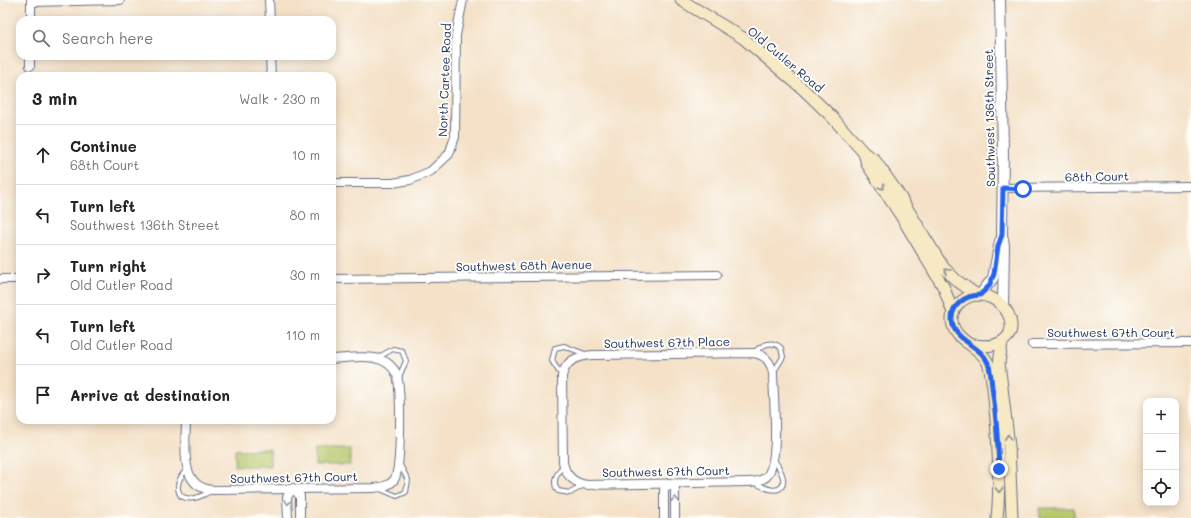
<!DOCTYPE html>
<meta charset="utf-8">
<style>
body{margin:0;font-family:Mali,sans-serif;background:#f6f6f6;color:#222}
.controls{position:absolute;right:12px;bottom:12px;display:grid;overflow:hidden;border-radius:8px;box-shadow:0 2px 10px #0003}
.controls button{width:36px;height:36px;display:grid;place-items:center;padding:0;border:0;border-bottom:1px solid #e0e0e0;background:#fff;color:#222;font:20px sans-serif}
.stop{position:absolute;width:12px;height:12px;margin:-9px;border:3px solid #2563eb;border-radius:50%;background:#fff}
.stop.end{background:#2563eb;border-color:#fff;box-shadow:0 1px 4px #0008}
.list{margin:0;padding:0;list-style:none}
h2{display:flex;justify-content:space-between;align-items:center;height:52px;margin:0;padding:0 16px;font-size:17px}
h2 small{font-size:13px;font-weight:400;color:#767676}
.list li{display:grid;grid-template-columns:26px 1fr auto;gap:12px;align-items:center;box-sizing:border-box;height:60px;padding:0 16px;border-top:1px solid #e0e0e0}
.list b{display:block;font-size:15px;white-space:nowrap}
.list p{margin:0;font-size:13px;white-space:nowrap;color:#767676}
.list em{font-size:13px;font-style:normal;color:#767676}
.icon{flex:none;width:22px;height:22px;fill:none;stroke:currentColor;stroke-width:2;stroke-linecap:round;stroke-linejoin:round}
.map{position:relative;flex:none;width:1191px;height:518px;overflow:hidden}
.search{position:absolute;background:#fff;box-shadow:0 2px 10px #0003;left:16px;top:16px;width:320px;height:44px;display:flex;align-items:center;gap:10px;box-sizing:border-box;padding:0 14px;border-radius:12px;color:#767676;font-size:15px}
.panel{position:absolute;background:#fff;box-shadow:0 2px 10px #0003;left:16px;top:72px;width:320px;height:352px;border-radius:12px}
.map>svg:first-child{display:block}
.green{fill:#b7c76a;stroke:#697b64}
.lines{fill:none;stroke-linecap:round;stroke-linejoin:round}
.service-casing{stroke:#676d83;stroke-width:6}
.minor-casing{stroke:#676d83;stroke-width:10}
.tertiary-casing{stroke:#676d83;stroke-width:12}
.secondary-casing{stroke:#676d83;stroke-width:13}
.service{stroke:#fff;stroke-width:4}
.minor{stroke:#fff;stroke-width:8}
.tertiary{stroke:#fff;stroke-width:10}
.secondary{stroke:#f7e9c3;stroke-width:11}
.oneway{stroke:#898c90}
.oneway2{stroke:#8d97ae}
.route{stroke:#2563eb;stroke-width:5}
.labels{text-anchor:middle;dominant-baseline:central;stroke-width:4;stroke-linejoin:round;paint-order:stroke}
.street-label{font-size:12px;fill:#1b2f5e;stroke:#fdfcf7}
</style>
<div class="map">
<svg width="1191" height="518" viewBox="0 0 1191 518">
<rect width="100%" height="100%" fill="#fdfcf7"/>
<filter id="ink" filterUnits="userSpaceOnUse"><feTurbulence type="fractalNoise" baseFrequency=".025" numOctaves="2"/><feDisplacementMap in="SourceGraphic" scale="8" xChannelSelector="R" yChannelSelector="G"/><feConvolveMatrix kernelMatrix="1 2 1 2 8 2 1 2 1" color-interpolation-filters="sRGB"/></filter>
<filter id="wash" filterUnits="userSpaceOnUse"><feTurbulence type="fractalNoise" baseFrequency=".012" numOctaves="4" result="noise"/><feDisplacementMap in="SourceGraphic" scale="16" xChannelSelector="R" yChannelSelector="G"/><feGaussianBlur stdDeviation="0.9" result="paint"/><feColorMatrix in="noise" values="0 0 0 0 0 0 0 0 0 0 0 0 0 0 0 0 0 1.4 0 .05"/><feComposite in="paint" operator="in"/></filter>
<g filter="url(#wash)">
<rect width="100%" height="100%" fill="#f4e1c7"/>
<!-- green -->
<g class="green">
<path d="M 270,449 L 270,466 L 235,466 L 235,450 Z"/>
<rect x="315" y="449" width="35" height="16"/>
<path d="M 1039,508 L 1074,508 L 1074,518 L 1040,518 Z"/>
</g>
</g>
<g filter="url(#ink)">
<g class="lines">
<!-- service casing -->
<g class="service-casing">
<g id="service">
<path d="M 754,352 C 763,345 771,339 781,348 L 783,357 L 773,373"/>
<path d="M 377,358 L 393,349 L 402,351 L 406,361 L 398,379"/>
<path d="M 562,376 L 552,361 L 555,348 L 564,346 L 585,354"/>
<path d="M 563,466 C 557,473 551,482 558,491 L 570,493 L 584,485"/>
<path d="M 187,469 C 180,477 174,486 181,496 C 191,502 202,496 211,491"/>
<path d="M 754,482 C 781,499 793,486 774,460"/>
<path d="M 380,489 L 397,496 L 406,492 L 408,480 L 399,463"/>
</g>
</g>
<!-- minor casing -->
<g class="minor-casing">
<g id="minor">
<path d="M 269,0 L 270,20"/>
<path d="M 31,2 L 120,0"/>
<path d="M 31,20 L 31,0"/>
<path d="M 270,56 L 271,76"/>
<path d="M 30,66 L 30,56"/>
<path d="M 332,183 L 393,183 L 410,180 L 431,171 L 449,154 L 455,137 L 456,35 L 463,0"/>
<path d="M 1003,188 L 1191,186"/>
<path d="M 0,279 L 20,279"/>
<path d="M 332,279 L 717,275"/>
<path d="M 1032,344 L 1191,343"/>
<path d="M 753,353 C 764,354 771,362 773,373 C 773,394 781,463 766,477 C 761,481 754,482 748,482 L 587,485 C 574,483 565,475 563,462 L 562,376 C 566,360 577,356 593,355 Z"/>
<path d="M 186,420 C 186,444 178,488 213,490 L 374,488 C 382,487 389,486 394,480 C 402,469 401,390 397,375 C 386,350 354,358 332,359"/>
<path d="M 288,518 L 287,497 L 293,488 L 300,496 L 300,518"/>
<path d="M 664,518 L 664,489 L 669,483 L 675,489 L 675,518"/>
</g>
</g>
<!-- tertiary casing -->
<g class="tertiary-casing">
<g id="tertiary">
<path d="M 1000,0 L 1003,152 L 1002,235 L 1004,245 L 1003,306"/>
<path d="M 980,295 L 993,278 L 1000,241"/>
</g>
</g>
<!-- secondary casing -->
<g class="secondary-casing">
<g id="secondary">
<path d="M 681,0 L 743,38 L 803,89 L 832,117 L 864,153 L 874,159 L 897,192 L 943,267 L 956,280 L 977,295"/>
<path d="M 864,153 L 867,164 L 901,216 L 944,288 L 953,313"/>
<path d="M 1002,343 L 999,363 L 1009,446 L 1012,518"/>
<path d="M 973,345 C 1030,353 1015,298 980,295 C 966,294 951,306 952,321 C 954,342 980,345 988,363 C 992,374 993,388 994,399 C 998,438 1001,479 997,518"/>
</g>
</g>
<!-- service -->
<use href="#service" class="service"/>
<!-- minor -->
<use href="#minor" class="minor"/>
<!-- tertiary -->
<use href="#tertiary" class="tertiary"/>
<!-- secondary -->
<use href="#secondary" class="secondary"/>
</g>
<!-- one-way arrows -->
<defs><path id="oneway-chevron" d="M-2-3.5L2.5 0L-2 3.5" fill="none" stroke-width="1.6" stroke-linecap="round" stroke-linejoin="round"/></defs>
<g class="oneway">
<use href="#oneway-chevron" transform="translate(882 187) rotate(56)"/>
<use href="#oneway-chevron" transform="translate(947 271) rotate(-133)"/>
<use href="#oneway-chevron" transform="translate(1008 437) rotate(-95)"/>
<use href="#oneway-chevron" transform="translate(999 490) rotate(91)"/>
</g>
<g class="oneway2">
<use href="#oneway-chevron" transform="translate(675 499) rotate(-91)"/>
<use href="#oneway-chevron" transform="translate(288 502) rotate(93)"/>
</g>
</g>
<g class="lines" filter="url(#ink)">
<!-- route -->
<path class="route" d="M 999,469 C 998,442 996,414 992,387 C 991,379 991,371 988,363 C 980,344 954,342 952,320 C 951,305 966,295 980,295 L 989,286 L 994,274 L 998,246 L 1002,235 L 1003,188 L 1023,189"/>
</g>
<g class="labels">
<!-- street labels -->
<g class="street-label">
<text transform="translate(786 59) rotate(40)">Old Cutler Road</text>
<text transform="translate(444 80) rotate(-88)">North Cartee Road</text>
<text transform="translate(989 118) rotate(-91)">Southwest 136th Street</text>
<text transform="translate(1097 176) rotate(-1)">68th Court</text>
<text transform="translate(524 265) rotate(-1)">Southwest 68th Avenue</text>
<text x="1111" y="332">Southwest 67th Court</text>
<text transform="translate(667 342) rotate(-1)">Southwest 67th Place</text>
<text transform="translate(666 471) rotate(-1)">Southwest 67th Court</text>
<text transform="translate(294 477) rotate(-1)">Southwest 67th Court</text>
</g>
</g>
</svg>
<div class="controls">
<button>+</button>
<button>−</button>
<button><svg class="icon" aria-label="locate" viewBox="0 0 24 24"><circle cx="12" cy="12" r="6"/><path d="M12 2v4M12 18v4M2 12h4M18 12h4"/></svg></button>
</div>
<div class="stop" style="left:1023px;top:189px"></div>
<div class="stop end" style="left:999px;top:469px"></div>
<div class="search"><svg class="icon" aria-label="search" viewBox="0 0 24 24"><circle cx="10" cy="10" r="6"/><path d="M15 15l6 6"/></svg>Search here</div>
<section class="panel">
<h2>3 min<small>Walk · 230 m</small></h2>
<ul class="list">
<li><svg class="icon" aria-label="ahead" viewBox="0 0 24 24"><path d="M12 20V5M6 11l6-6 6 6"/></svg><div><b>Continue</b><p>68th Court</p></div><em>10 m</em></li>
<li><svg class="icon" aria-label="left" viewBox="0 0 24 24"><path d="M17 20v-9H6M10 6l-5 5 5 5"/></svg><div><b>Turn left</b><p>Southwest 136th Street</p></div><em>80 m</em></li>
<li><svg class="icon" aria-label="right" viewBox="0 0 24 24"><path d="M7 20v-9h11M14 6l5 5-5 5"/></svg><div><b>Turn right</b><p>Old Cutler Road</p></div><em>30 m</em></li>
<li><svg class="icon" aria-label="left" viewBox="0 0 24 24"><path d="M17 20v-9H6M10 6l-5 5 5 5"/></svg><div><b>Turn left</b><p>Old Cutler Road</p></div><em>110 m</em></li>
<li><svg class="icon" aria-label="arrive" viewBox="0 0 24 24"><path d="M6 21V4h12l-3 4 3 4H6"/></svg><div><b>Arrive at destination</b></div></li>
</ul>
</section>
</div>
